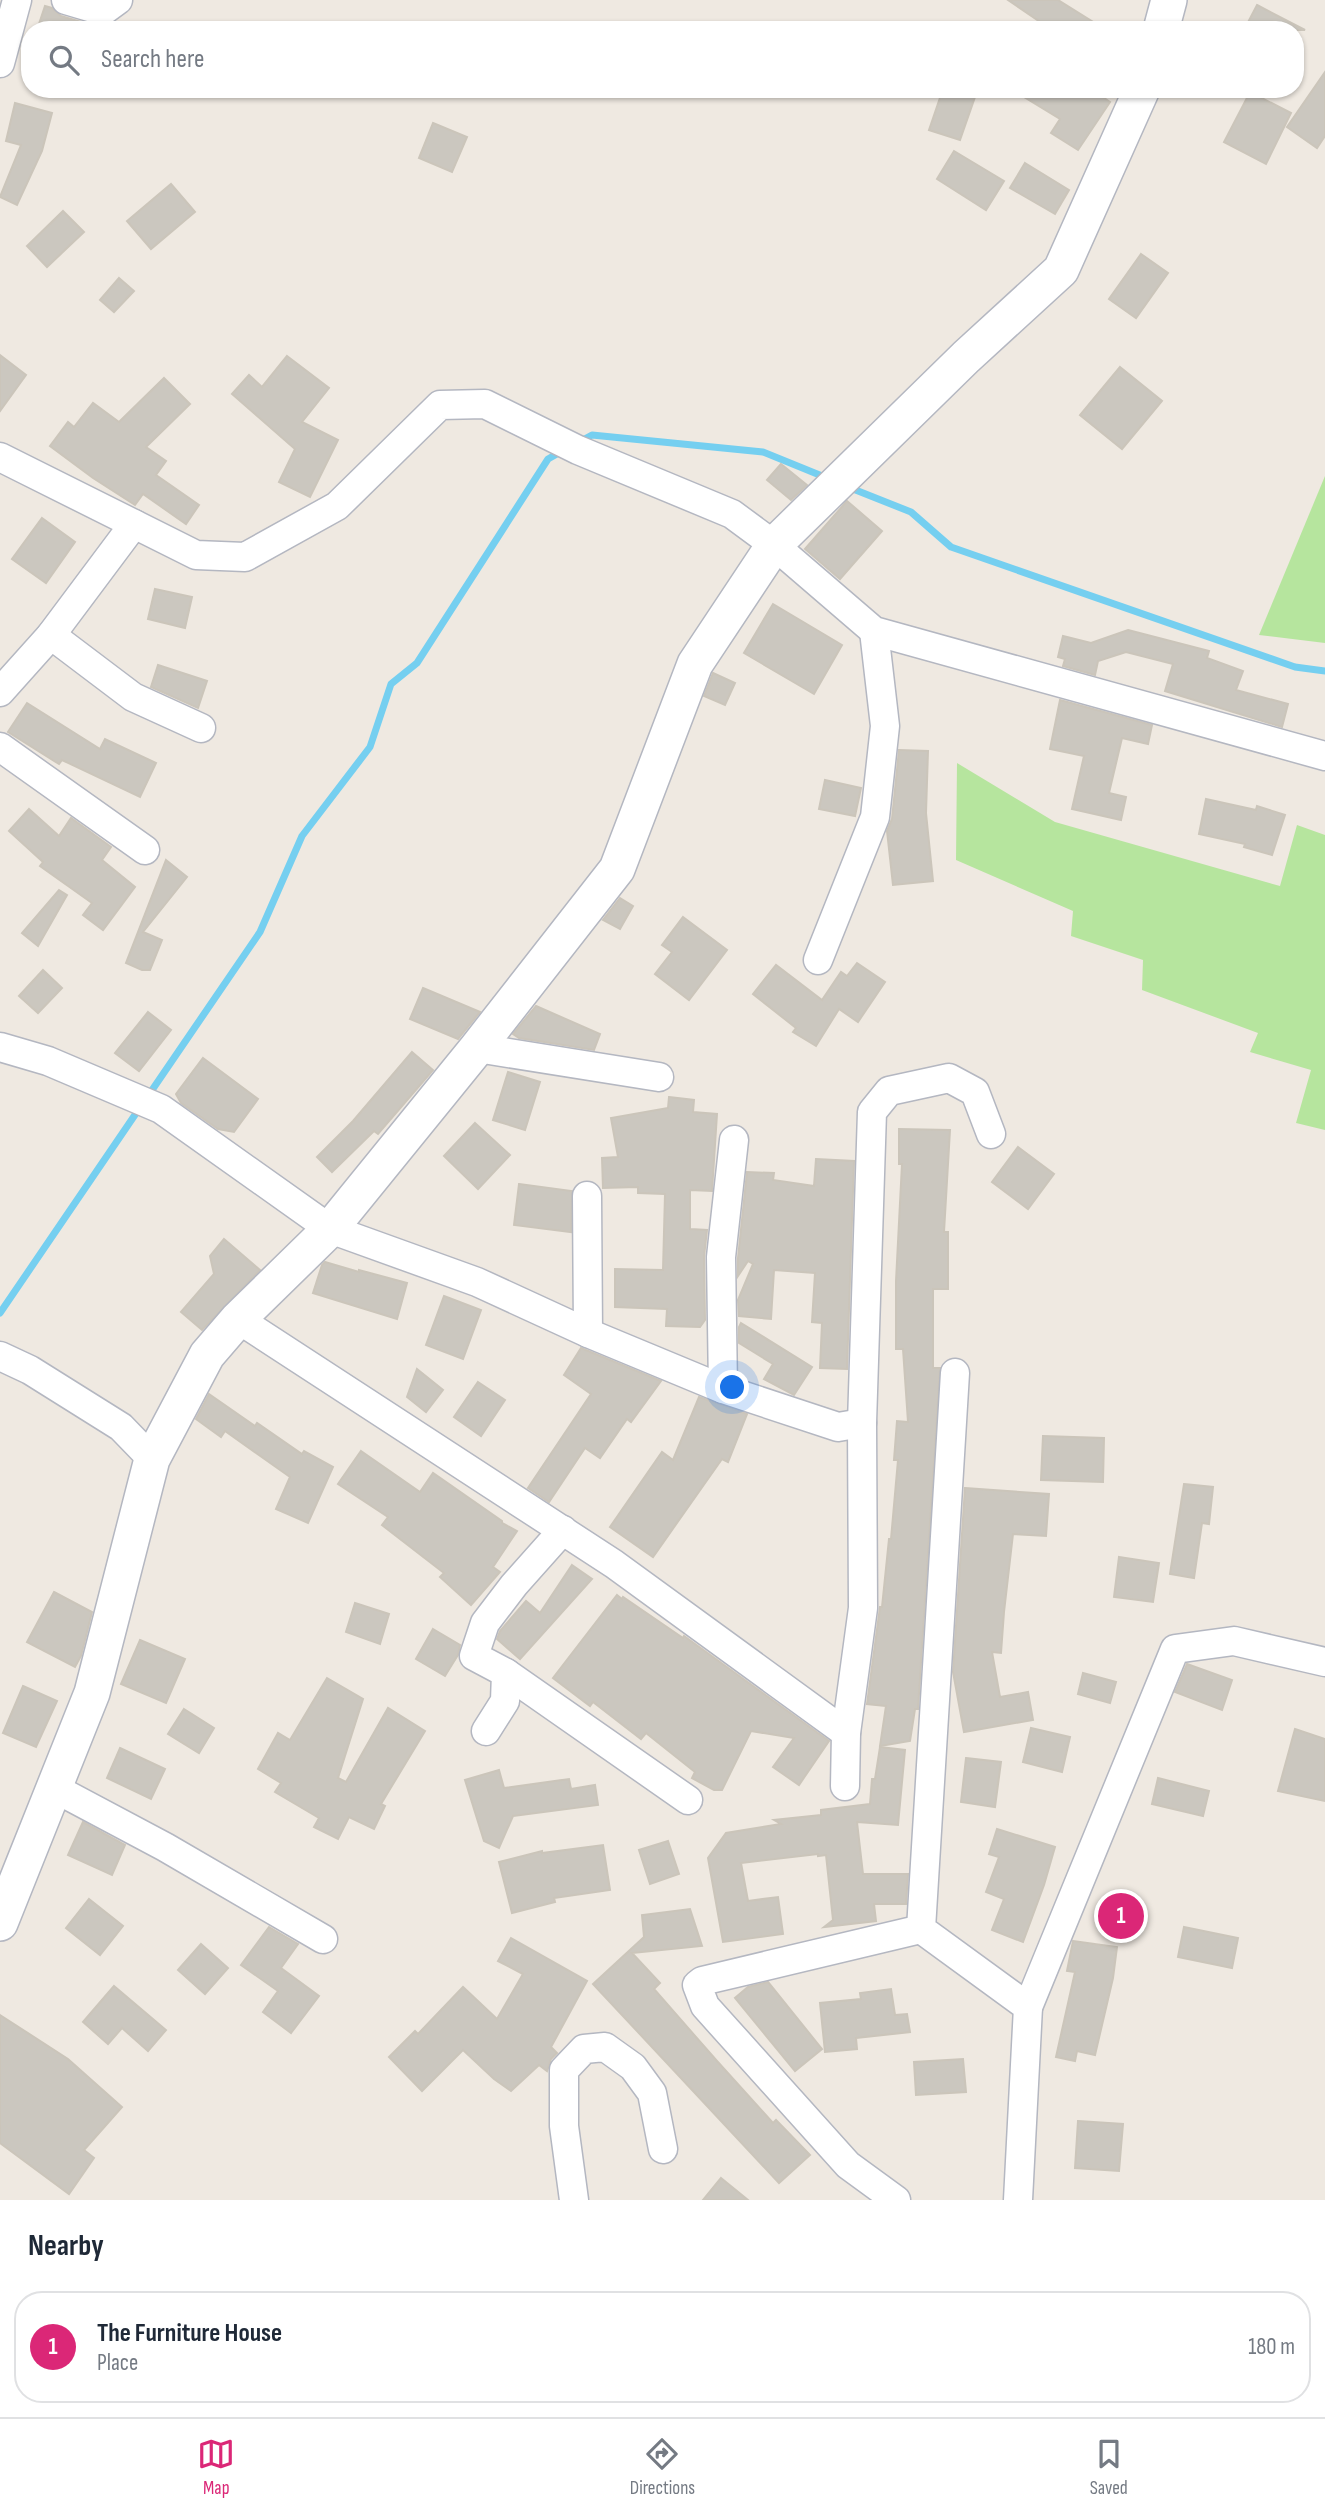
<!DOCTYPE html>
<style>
body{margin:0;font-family:"Sofia Sans Condensed",sans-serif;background:#f2f2f3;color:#1f2937}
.you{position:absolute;left:733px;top:1388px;width:24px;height:24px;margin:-18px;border:5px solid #fff;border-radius:50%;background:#1a73e8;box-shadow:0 0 0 10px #1a73e833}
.badge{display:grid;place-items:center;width:46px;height:46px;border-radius:50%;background:#db2777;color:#fff;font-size:23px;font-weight:700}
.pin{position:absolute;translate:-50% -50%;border:4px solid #fff;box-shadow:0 2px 7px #0006}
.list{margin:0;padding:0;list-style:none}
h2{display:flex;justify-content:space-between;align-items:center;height:91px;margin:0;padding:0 28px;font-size:30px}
h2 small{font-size:23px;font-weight:400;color:#747a83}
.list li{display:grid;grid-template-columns:46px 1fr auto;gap:21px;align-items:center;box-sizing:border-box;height:112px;margin:0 14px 14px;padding:0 14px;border:2px solid #e0e1e3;border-radius:28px}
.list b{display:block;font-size:26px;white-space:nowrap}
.list p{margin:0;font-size:23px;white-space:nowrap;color:#747a83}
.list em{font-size:23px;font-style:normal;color:#747a83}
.icon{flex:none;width:38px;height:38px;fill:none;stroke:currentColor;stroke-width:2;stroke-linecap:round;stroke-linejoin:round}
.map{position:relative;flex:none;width:1325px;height:2200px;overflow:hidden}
.search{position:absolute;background:#fff;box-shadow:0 2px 5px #0004;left:21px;right:21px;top:21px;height:77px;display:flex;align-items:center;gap:18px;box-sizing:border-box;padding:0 24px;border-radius:28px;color:#747a83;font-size:26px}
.sheet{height:217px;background:#fff}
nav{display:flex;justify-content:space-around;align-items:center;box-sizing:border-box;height:98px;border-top:2px solid #e0e1e3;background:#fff;font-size:19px;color:#747a83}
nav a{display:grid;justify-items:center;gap:4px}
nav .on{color:#db2777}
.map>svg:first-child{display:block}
.green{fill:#b6e59e}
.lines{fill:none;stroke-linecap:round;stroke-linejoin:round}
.stream{stroke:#75cff0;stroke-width:7}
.building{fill:#cbc7bf;stroke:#cbc5ba;stroke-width:2}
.minor-casing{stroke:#b4b7c1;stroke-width:31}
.tertiary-casing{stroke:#b4b7c1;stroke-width:38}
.minor{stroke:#fff;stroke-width:28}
.tertiary{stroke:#fff;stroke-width:35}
</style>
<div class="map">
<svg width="1325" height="2200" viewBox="0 0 1325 2200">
<rect width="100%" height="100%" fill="#efe9e1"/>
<!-- green -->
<g class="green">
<path d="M 1325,476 L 1325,643 L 1259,635 Z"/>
<path d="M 957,763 L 1055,822 L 1280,886 L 1297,825 L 1325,835 L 1325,1130 L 1296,1123 L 1311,1070 L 1250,1052 L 1258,1033 L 1142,990 L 1143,960 L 1071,936 L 1073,911 L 956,860 Z"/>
</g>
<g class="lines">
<!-- stream -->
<g class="stream">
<path d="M 581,441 L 592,435 L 763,452 L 827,478"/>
<path d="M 848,487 L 911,512 L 951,547 L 1295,667 L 1325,671"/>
<path d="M 148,1096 L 260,932 L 302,836 L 370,747 L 391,684 L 417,663 L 548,459 L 564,450"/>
<path d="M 0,1313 L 141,1106"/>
</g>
</g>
<!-- building -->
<g class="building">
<path d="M 1008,0 L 1058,0 L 1106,30 L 1052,30 Z"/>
<path d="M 1257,5 L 1305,30 L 1244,30 Z"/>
<path d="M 45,6 L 52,8 L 61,16 L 98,27 L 107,27 L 106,30 L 37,30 Z"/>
<path d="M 1325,72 L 1325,136 L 1317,148 L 1287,127 Z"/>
<path d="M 943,89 L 962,89 L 976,94 L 960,140 L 929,130 Z"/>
<path d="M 1011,89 L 1091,89 L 1110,102 L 1078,150 L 1051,133 L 1060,119 Z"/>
<path d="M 1250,92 L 1291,113 L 1266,164 L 1224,142 Z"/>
<path d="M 15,103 L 52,113 L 42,151 L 17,205 L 0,197 L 21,145 L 6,141 Z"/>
<path d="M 433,123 L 467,137 L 452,172 L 419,158 Z"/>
<path d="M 954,151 L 1004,181 L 986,210 L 937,179 Z"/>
<path d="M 1025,163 L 1069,190 L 1055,214 L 1010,188 Z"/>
<path d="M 171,184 L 195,212 L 151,249 L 127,221 Z"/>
<path d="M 63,211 L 84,232 L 47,267 L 27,246 Z"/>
<path d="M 1141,254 L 1168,273 L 1136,318 L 1109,299 Z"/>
<path d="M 119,278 L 134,291 L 114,312 L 100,300 Z"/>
<path d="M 0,355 L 26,375 L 0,411 Z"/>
<path d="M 287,356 L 329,388 L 302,422 L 338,440 L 310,497 L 279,482 L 295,449 L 232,394 L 249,375 L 262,387 Z"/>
<path d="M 1120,367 L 1162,401 L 1122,449 L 1080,415 Z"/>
<path d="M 164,378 L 190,404 L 146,447 L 166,461 L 156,475 L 199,505 L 186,524 L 143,494 L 135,505 L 93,478 L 50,446 L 68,422 L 74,427 L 93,403 L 119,422 Z"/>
<path d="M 781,464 L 807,485 L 791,500 L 767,480 Z"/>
<path d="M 847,501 L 882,531 L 840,579 L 805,549 Z"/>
<path d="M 42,518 L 75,542 L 46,583 L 12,559 Z"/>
<path d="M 155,589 L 192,597 L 185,628 L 148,619 Z"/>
<path d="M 773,604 L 842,645 L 814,694 L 744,653 Z"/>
<path d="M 1128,630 L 1209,651 L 1207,658 L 1243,671 L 1236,690 L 1288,704 L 1282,727 L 1165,691 L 1173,664 L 1126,652 L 1098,661 L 1095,675 L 1063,666 L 1065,659 L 1058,657 L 1063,636 L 1091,643 Z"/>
<path d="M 158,665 L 207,681 L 198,708 L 151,687 Z"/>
<path d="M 713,673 L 735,683 L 725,705 L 704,696 Z"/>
<path d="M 1060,700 L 1152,725 L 1148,744 L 1122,738 L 1109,793 L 1126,797 L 1121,820 L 1072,809 L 1084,756 L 1050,749 Z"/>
<path d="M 27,703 L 100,749 L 105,739 L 156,763 L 140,797 L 62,760 L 59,764 L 8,732 Z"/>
<path d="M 899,750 L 928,751 L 926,813 L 933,881 L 893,885 L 887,831 L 892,819 Z"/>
<path d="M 825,780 L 861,788 L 855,816 L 819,809 Z"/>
<path d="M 1206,799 L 1256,810 L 1257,806 L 1285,815 L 1272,855 L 1244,847 L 1245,844 L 1199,834 Z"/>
<path d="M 29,809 L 59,836 L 71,818 L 111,847 L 102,860 L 135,887 L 103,930 L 83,915 L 92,903 L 40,866 L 43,862 L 9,831 Z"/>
<path d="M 166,860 L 187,877 L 143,932 L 162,940 L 150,970 L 142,970 L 126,963 Z"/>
<path d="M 59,890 L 67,895 L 38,946 L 22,933 Z"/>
<path d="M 620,898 L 633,906 L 620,929 L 603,920 Z"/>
<path d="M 683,917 L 727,950 L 689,1000 L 655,974 L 672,952 L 662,945 Z"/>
<path d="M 857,963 L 885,982 L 858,1022 L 839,1009 L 816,1046 L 793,1032 L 796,1028 L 753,994 L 776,965 L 822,1000 L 841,972 L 847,976 Z"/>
<path d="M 43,970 L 62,988 L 38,1013 L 19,996 Z"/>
<path d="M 423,988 L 480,1012 L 458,1039 L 410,1019 Z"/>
<path d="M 536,1006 L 600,1034 L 594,1050 L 519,1038 L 513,1034 Z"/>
<path d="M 148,1012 L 171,1030 L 139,1071 L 115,1053 Z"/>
<path d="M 412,1052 L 433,1070 L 378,1134 L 374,1131 L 332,1172 L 317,1157 L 353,1121 Z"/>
<path d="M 203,1058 L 258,1099 L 234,1132 L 218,1129 L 181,1103 L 176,1094 Z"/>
<path d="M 508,1072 L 540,1082 L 525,1130 L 493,1120 Z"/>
<path d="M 669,1097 L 694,1100 L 693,1112 L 717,1114 L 712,1191 L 690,1190 L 690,1229 L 707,1230 L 704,1257 L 705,1320 L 700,1327 L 666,1326 L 667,1309 L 615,1307 L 615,1269 L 663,1270 L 665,1194 L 638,1193 L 638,1187 L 603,1188 L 602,1158 L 618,1157 L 611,1118 L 668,1108 Z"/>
<path d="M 475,1123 L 510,1155 L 478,1189 L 444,1156 Z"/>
<path d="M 899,1129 L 950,1130 L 944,1232 L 948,1232 L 948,1289 L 933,1289 L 933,1368 L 940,1368 L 918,1709 L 915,1709 L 910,1741 L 880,1746 L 886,1706 L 867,1704 L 880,1607 L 882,1607 L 889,1539 L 891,1539 L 898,1460 L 894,1460 L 897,1421 L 908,1422 L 903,1349 L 896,1349 L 896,1281 L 902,1164 L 899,1164 Z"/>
<path d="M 1018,1147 L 1054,1174 L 1028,1209 L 992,1182 Z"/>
<path d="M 816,1159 L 854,1161 L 847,1369 L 820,1368 L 822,1323 L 812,1322 L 815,1273 L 774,1270 L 771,1319 L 739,1316 L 738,1300 L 753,1264 L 748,1261 L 738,1276 L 738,1258 L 747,1172 L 774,1173 L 773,1180 L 814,1186 Z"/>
<path d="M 519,1184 L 572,1191 L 571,1232 L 514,1225 Z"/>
<path d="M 224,1239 L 260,1270 L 202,1330 L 181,1312 L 214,1274 L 210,1256 Z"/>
<path d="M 325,1262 L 359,1272 L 359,1270 L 407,1283 L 397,1319 L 313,1293 L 322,1265 Z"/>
<path d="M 444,1296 L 481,1310 L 463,1359 L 426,1345 Z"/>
<path d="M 741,1323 L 812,1367 L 794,1395 L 764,1379 L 773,1364 L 739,1343 L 739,1327 Z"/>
<path d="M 581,1348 L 661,1381 L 631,1422 L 627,1419 L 600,1458 L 585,1448 L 549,1502 L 528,1488 L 591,1394 L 564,1375 Z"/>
<path d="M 417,1369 L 443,1390 L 426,1412 L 407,1397 Z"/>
<path d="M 478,1382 L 505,1400 L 481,1436 L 454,1417 Z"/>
<path d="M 209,1394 L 255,1426 L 257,1423 L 302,1454 L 304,1451 L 333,1467 L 308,1523 L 276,1509 L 290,1477 L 225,1431 L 221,1437 L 196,1419 Z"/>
<path d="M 699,1397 L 747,1414 L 728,1462 L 722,1459 L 653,1557 L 610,1527 L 662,1452 L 673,1460 Z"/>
<path d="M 1043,1436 L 1104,1438 L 1103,1482 L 1041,1480 Z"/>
<path d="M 361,1451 L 420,1492 L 433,1473 L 502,1521 L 502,1523 L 517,1531 L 493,1567 L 500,1572 L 471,1605 L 440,1577 L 444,1573 L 382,1525 L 388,1517 L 338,1484 Z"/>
<path d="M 1184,1484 L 1213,1487 L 1209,1524 L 1202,1523 L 1194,1578 L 1170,1574 Z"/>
<path d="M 965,1488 L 1049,1494 L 1046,1536 L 1013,1534 L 1004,1612 L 1001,1653 L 992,1652 L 1000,1697 L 1028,1692 L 1033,1720 L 964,1732 L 953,1672 Z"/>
<path d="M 1119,1557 L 1159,1563 L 1153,1602 L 1114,1597 Z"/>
<path d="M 572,1565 L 592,1579 L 520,1659 L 497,1639 L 500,1631 L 526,1601 L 540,1613 Z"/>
<path d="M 54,1592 L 92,1612 L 81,1656 L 75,1667 L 27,1642 Z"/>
<path d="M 617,1595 L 622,1599 L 623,1597 L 683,1638 L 684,1636 L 829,1741 L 799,1785 L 773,1767 L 794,1738 L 751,1731 L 722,1790 L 714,1790 L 692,1778 L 695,1772 L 646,1733 L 641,1739 L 593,1702 L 590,1706 L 553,1678 Z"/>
<path d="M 355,1603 L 389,1614 L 380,1644 L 346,1632 Z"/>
<path d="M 433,1629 L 460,1645 L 458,1655 L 445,1676 L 416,1659 Z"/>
<path d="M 140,1640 L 185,1659 L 166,1703 L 121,1684 Z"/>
<path d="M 1187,1664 L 1232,1680 L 1222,1710 L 1175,1692 Z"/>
<path d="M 1083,1673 L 1116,1682 L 1110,1703 L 1078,1694 Z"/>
<path d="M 327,1678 L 363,1699 L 338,1778 L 346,1782 L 388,1708 L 425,1731 L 381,1804 L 385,1806 L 374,1829 L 349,1817 L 338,1839 L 314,1827 L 319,1818 L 275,1792 L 281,1783 L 258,1769 L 278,1733 L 290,1740 Z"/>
<path d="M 23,1686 L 57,1701 L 36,1747 L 3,1733 Z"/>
<path d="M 184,1709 L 214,1728 L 199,1753 L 168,1734 Z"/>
<path d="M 1031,1728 L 1070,1737 L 1062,1772 L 1023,1762 Z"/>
<path d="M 1295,1729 L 1325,1739 L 1325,1801 L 1278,1791 Z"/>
<path d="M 880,1747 L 905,1750 L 898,1825 L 857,1822 L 863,1874 L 908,1874 L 906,1904 L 874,1904 L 876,1921 L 824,1927 L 833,1920 L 826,1855 L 818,1856 L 818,1854 L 741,1863 L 748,1901 L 778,1897 L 783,1934 L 723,1942 L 708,1858 L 726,1833 L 781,1824 L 774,1820 L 821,1815 L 821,1810 L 870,1804 L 872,1779 L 875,1779 Z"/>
<path d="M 120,1748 L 165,1769 L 151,1799 L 107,1778 Z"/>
<path d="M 966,1758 L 1001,1762 L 995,1807 L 961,1802 Z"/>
<path d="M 499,1770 L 504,1788 L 569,1779 L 571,1789 L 595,1785 L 598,1805 L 513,1816 L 499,1848 L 484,1841 L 465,1780 Z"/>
<path d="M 1158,1778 L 1209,1791 L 1203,1816 L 1152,1804 Z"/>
<path d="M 83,1822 L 125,1845 L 112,1875 L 68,1855 Z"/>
<path d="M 997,1829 L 1055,1847 L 1044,1885 L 1023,1942 L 992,1930 L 1004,1899 L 986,1892 L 999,1857 L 989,1854 Z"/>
<path d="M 668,1841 L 679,1874 L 650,1884 L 639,1850 Z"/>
<path d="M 603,1845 L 610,1890 L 554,1898 L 555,1902 L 512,1913 L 499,1862 L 542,1851 L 542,1853 Z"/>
<path d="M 89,1899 L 123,1926 L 100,1955 L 66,1928 Z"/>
<path d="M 1110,1900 L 1137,1905 L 1133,1931 L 1105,1926 Z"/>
<path d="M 690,1909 L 702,1946 L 632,1953 L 660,1983 L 654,1989 L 717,2061 L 773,2123 L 776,2120 L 810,2155 L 779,2183 L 593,1984 L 644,1937 L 642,1915 Z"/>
<path d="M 269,1927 L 298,1944 L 281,1968 L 319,1996 L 291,2033 L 263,2012 L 278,1991 L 241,1965 Z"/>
<path d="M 1184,1927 L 1238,1938 L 1232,1968 L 1178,1957 Z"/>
<path d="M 511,1938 L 587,1981 L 551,2047 L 557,2053 L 551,2059 L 547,2071 L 539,2065 L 511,2091 L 494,2079 L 463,2050 L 422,2091 L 389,2057 L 415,2031 L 418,2034 L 463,1987 L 497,2019 L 523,1974 L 498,1961 Z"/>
<path d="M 1073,1941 L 1117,1947 L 1113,1978 L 1095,2055 L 1077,2051 L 1075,2061 L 1056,2057 L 1075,1972 L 1067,1971 Z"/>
<path d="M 201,1944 L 228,1968 L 205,1994 L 178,1970 Z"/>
<path d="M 768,1982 L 822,2049 L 795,2071 L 735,1998 L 748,1987 Z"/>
<path d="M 114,1986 L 166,2030 L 148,2051 L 122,2028 L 108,2044 L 83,2022 Z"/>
<path d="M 891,1989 L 895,2015 L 907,2014 L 910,2032 L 856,2038 L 857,2049 L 825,2052 L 820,2003 L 861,1999 L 860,1993 Z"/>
<path d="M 0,2015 L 68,2059 L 122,2107 L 84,2150 L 94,2158 L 69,2194 L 0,2143 Z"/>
<path d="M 963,2059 L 966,2092 L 916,2095 L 914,2062 Z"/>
<path d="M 1078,2121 L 1123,2124 L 1119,2171 L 1075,2168 Z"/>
<path d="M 721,2178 L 748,2200 L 703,2200 Z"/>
</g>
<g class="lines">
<!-- minor casing -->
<g class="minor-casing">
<g id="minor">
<path d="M 66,0 L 103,11 L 118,0"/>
<path d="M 0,63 L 17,0"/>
<path d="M 0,457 L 196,555 L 245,557 L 337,506 L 440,405 L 485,404 L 578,450 L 732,514 L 774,545 L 874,631 L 1325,756"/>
<path d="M 51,635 L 133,697 L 201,728"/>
<path d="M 0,692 L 51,635 L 134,524"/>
<path d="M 0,747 L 145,850"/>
<path d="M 818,960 L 875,817 L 885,726 L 874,631"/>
<path d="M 0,1047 L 48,1061 L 161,1109 L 330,1229 L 477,1282 L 588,1333 L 723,1389 L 838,1427 L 862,1423"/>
<path d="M 477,1048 L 659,1077"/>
<path d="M 587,1196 L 588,1333"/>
<path d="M 238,1319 L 614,1564 L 846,1733"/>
<path d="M 0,1356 L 30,1370 L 121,1427 L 152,1459"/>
<path d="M 955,1373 L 921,1929 L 1028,2007 L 1018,2200"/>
<path d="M 723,1389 L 721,1257 L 734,1140"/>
<path d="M 506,1673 L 688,1800"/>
<path d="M 486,1731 L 505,1701 L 506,1673 L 474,1656 L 485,1623 L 514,1585 L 563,1530"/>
<path d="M 845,1786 L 846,1733 L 863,1608 L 862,1423 L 872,1112 L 889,1091 L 949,1078 L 975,1092 L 991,1134"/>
<path d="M 54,1788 L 165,1847 L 323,1939"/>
<path d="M 1028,2007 L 1175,1649 L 1234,1641 L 1325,1662"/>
<path d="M 574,2200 L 564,2126 L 564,2070 L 584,2049 L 605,2047 L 633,2067 L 652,2093 L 663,2149"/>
<path d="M 896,2200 L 848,2165 L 705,2006 L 697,1985 L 702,1981 L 921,1929"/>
</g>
</g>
<!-- tertiary casing -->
<g class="tertiary-casing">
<g id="tertiary">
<path d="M 1161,30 L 1169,0"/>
<path d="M 0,1923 L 92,1693 L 152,1459 L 207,1355 L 238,1319 L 330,1229 L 477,1048 L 617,869 L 695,664 L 774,545 L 966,357 L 1061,270 L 1142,89"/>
</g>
</g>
<!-- minor -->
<use href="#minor" class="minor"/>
<!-- tertiary -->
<use href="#tertiary" class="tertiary"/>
</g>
</svg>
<div class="you"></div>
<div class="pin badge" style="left:1121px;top:1916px">1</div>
<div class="search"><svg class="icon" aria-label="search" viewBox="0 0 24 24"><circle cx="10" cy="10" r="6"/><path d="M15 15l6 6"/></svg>Search here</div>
</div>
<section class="sheet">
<h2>Nearby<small></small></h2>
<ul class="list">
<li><span class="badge">1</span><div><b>The Furniture House</b><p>Place</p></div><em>180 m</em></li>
</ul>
</section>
<nav>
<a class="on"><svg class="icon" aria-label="map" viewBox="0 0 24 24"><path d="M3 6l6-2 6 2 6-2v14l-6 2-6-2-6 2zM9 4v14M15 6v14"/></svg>Map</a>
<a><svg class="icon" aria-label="directions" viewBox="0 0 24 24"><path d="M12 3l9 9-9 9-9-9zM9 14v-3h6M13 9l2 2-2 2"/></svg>Directions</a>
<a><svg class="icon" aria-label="saved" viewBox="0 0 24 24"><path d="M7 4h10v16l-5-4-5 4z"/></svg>Saved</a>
</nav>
